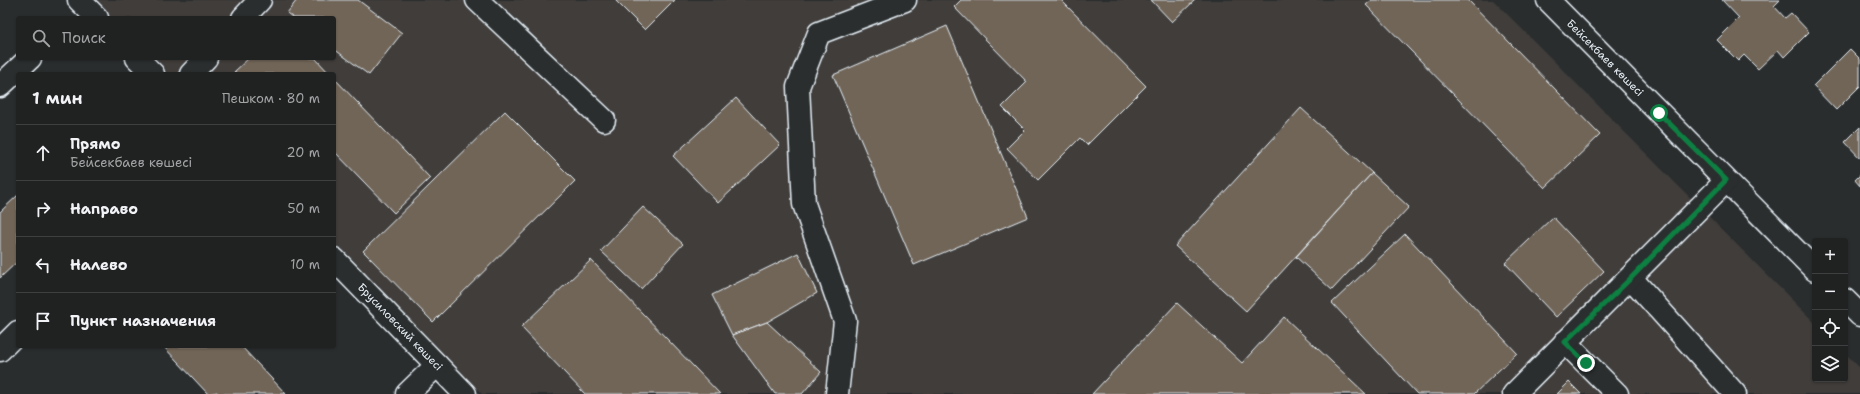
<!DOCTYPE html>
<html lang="ru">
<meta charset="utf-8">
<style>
body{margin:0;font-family:"Shantell Sans",sans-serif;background:#2d2f2f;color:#f1f3f6}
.controls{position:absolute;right:12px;bottom:12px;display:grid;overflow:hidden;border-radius:4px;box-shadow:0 1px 3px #0004}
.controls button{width:36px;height:36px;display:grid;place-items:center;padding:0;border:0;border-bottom:1px solid #3d3f40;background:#202222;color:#f1f3f6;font:20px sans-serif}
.stop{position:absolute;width:12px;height:12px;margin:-9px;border:3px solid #0b8043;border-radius:50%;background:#fff}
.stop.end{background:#0b8043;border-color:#fff;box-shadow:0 1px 4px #0008}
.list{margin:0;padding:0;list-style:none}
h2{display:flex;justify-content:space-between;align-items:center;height:52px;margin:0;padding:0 16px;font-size:17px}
h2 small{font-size:13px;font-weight:400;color:#a2a4a5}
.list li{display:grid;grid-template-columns:26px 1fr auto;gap:12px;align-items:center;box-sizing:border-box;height:56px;padding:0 16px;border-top:1px solid #3d3f40}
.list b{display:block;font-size:15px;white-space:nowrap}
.list p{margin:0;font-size:13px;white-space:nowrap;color:#a2a4a5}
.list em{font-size:13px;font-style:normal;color:#a2a4a5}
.icon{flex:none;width:22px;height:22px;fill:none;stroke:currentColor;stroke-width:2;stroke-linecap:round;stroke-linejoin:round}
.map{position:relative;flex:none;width:1860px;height:394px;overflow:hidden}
.search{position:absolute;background:#202222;box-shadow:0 1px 3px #0004;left:16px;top:16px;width:320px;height:44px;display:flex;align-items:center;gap:10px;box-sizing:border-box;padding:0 14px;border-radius:4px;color:#a2a4a5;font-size:15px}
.panel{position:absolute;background:#202222;box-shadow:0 1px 3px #0004;left:16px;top:72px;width:320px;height:276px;border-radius:4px}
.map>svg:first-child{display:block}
.built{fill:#3f3e3b}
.building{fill:#716558;stroke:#e8f1f8}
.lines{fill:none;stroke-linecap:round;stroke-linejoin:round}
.minor-casing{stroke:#e8f1f8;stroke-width:25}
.minor{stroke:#2a2d2e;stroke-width:22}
.route{stroke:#0b8043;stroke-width:5}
.labels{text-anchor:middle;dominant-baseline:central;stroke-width:3;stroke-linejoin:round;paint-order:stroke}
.street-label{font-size:11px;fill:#e8f1f8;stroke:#2a2d2e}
</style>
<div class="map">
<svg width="1860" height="394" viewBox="0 0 1860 394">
<rect width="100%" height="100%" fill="#2a2d2e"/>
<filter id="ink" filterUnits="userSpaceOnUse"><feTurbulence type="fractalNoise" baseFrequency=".025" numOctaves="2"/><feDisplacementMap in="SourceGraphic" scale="8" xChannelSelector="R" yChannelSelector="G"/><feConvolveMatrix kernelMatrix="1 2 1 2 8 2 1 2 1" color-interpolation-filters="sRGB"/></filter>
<g filter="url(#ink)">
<!-- built -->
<path class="built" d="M 94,0 L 1493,0 L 1815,323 L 1815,379 L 1845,379 L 1845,353 L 1860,368 L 1860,394 L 482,394 L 334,244 L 334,74 L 167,74 L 151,58 L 334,58 L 334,18 L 111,18 Z"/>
<!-- building -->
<g class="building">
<path d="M 297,0 L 358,0 L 402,33 L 369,75 L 334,49 L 334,18 L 293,18 L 287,13 Z"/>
<path d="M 615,0 L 675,0 L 645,30 Z"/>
<path d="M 961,0 L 1061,0 L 1146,86 L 1087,145 L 1080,138 L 1038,180 L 1007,148 L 1025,130 L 1002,107 L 1027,82 L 954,7 Z"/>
<path d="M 1151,0 L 1195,0 L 1172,22 Z"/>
<path d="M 1372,0 L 1468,0 L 1600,135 L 1545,188 L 1366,5 Z"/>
<path d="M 1722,0 L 1780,0 L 1774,6 L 1785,18 L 1791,13 L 1809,32 L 1784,57 L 1778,50 L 1758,69 L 1744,55 L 1738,61 L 1717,40 L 1739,18 Z"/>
<path d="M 947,26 L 1028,217 L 914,265 L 833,75 Z"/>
<path d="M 1850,49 L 1860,59 L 1860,86 L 1836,110 L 1813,86 Z"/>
<path d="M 249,58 L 315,58 L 330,74 L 237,74 L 234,72 Z"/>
<path d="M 334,78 L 430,178 L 394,213 L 334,151 Z"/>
<path d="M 736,98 L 780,145 L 718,203 L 673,156 Z"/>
<path d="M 1301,108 L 1372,173 L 1246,311 L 1175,246 Z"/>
<path d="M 505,111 L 575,181 L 433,322 L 363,251 Z"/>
<path d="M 1860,127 L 1860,158 L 1845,142 Z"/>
<path d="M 1372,173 L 1409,207 L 1332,290 L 1296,257 Z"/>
<path d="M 1860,175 L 1860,186 L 1855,180 Z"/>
<path d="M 18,195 L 18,261 L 0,278 L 0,212 Z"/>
<path d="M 643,207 L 683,244 L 641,289 L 601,251 Z"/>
<path d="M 1553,217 L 1604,271 L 1556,317 L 1505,263 Z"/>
<path d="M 1405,234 L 1517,353 L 1474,394 L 1417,394 L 1332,303 Z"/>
<path d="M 798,253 L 817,293 L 767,322 L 732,335 L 712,295 Z"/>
<path d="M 591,260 L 720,394 L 585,394 L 521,327 Z"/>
<path d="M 1177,303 L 1242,363 L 1284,317 L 1366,394 L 1092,394 Z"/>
<path d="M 767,322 L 821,372 L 802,394 L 775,394 L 732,335 Z"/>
<path d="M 163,346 L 241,346 L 286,394 L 219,394 L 217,392 L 208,394 Z"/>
<path d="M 1569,382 L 1581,394 L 1557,394 Z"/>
</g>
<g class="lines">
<!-- minor casing -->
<g class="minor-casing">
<g id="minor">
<path d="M 79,0 L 97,18"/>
<path d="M 477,0 L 604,120"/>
<path d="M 1548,0 L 1815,270"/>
<path d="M 243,18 L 260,0"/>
<path d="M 137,58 L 153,74"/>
<path d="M 191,74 L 206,58"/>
<path d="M 0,86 L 30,58"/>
<path d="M 334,259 L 465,394"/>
<path d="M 1631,278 L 1735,394"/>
<path d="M 1845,300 L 1860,315"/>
<path d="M 1565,342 L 1617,394"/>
<path d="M 0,350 L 18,332"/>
<path d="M 407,394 L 437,365"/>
<path d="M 837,394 L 845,321 L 804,204 L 798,87 L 819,33 L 905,0"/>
<path d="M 1514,394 L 1726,181"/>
</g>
</g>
<!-- minor -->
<use href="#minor" class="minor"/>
</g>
</g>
<g class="lines" filter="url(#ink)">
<!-- route -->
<path class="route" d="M 1586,363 L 1565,342 L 1631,278 L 1726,180 L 1659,113"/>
</g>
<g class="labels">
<!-- street labels -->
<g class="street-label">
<text transform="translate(1605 58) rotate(45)">Бейсекбаев көшесі</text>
<text transform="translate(400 327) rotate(46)">Брусиловский көшесі</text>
</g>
</g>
</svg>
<div class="controls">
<button>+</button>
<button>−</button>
<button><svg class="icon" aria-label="locate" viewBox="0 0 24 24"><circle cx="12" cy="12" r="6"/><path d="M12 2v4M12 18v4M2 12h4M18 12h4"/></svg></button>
<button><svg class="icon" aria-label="layers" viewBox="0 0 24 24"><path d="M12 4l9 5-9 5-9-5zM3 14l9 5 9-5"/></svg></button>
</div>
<div class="stop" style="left:1659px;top:113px"></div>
<div class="stop end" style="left:1586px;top:363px"></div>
<div class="search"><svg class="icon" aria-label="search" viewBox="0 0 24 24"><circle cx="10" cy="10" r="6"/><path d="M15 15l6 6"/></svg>Поиск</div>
<section class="panel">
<h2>1 мин<small>Пешком · 80 m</small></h2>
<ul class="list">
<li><svg class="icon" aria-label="ahead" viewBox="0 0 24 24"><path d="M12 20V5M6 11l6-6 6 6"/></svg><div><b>Прямо</b><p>Бейсекбаев көшесі</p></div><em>20 m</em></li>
<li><svg class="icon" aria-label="right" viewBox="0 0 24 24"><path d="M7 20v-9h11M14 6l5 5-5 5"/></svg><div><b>Направо</b></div><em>50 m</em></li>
<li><svg class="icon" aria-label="left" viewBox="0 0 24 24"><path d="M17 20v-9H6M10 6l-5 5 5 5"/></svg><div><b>Налево</b></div><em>10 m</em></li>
<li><svg class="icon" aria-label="arrive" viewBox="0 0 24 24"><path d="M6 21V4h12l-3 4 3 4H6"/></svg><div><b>Пункт назначения</b></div></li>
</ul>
</section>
</div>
